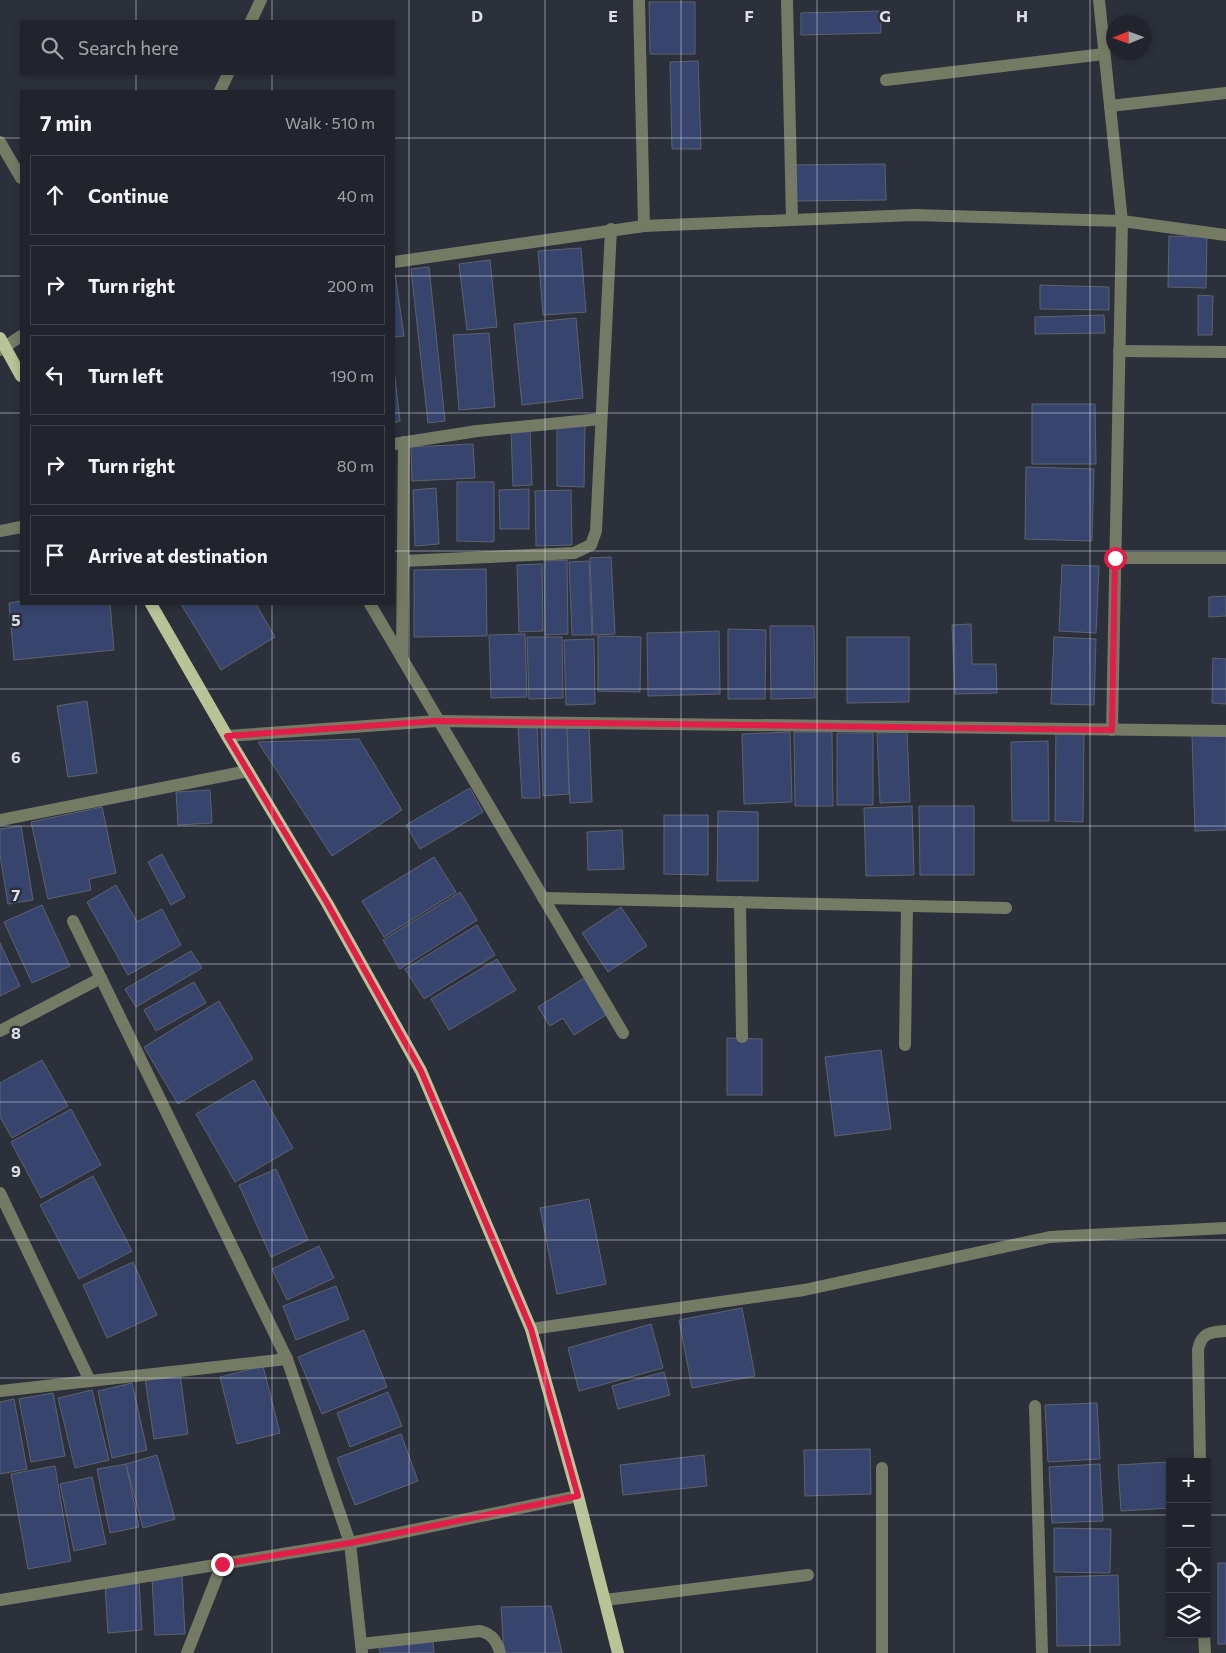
<!DOCTYPE html>
<meta charset="utf-8">
<style>
body{margin:0;font-family:Commissioner,sans-serif;background:#2d3038;color:#f1f3f6}
.controls{position:absolute;right:15px;bottom:15px;display:grid;overflow:hidden;border-radius:0px;box-shadow:0 2px 8px #0003}
.controls button{width:45px;height:45px;display:grid;place-items:center;padding:0;border:0;border-bottom:1px solid #3e4148;background:#21242c;color:#f1f3f6;font:25px sans-serif}
.compass{position:absolute;left:1106px;top:15px;width:45px;height:45px;border-radius:50%;background:#21242c;box-shadow:0 2px 8px #0003;rotate:269deg}
.stop{position:absolute;width:15px;height:15px;margin:-11px;border:4px solid #e11d48;border-radius:50%;background:#fff}
.stop.end{background:#e11d48;border-color:#fff;box-shadow:0 1px 5px #0008}
.list{margin:0;padding:0;list-style:none}
h2{display:flex;justify-content:space-between;align-items:center;height:65px;margin:0;padding:0 20px;font-size:21px}
h2 small{font-size:16px;font-weight:400;color:#a2a4a9}
.list li{display:grid;grid-template-columns:32px 1fr auto;gap:15px;align-items:center;box-sizing:border-box;height:80px;margin:0 10px 10px;padding:0 10px;border:1px solid #3e4148;border-radius:0px}
.list b{display:block;font-size:19px;white-space:nowrap}
.list em{font-size:16px;font-style:normal;color:#a2a4a9}
.icon{flex:none;width:28px;height:28px;fill:none;stroke:currentColor;stroke-width:2;stroke-linecap:round;stroke-linejoin:round}
.map{position:relative;flex:none;width:1226px;height:1653px;overflow:hidden}
.search{position:absolute;background:#21242c;box-shadow:0 2px 8px #0003;left:20px;top:20px;width:375px;height:55px;display:flex;align-items:center;gap:12px;box-sizing:border-box;padding:0 18px;border-radius:0px;color:#a2a4a9;font-size:19px}
.panel{position:absolute;background:#21242c;box-shadow:0 2px 8px #0003;left:20px;top:90px;width:375px;height:515px;border-radius:0px}
.map>svg:first-child{display:block}
.building{fill:#37446d;stroke:#5e626e}
.lines{fill:none;stroke-linecap:round;stroke-linejoin:round}
.minor{stroke:#757a65;stroke-width:12}
.major{stroke:#b9c397;stroke-width:12}
.route{stroke:#e11d48;stroke-width:6}
.grid{fill:none;stroke:#dcdfe6;stroke-width:1;stroke-opacity:0.55}
.grid-label{font-size:16px;text-anchor:middle;font-weight:bold;fill:#dcdfe6;stroke:#2c303a;stroke-width:5;stroke-linejoin:round;paint-order:stroke}
</style>
<div class="map">
<svg width="1226" height="1653" viewBox="0 0 1226 1653">
<rect width="100%" height="100%" fill="#2c303a"/>
<!-- building -->
<g class="building">
<path d="M 649,2 L 695,2 L 695,54 L 650,54 Z"/>
<path d="M 880,11 L 881,33 L 801,35 L 801,13 Z"/>
<path d="M 698,61 L 701,149 L 672,149 L 670,62 Z"/>
<path d="M 885,164 L 886,200 L 796,201 L 795,165 Z"/>
<path d="M 1169,236 L 1207,237 L 1206,288 L 1168,287 Z"/>
<path d="M 581,248 L 586,312 L 543,315 L 538,251 Z"/>
<path d="M 490,260 L 497,327 L 467,330 L 459,264 Z"/>
<path d="M 429,267 L 445,421 L 428,423 L 411,269 Z"/>
<path d="M 395,273 L 404,336 L 394,337 L 394,274 Z"/>
<path d="M 1040,285 L 1109,287 L 1109,310 L 1040,309 Z"/>
<path d="M 1198,295 L 1213,296 L 1212,335 L 1198,335 Z"/>
<path d="M 1104,315 L 1105,333 L 1035,334 L 1035,317 Z"/>
<path d="M 576,318 L 583,398 L 522,405 L 514,324 Z"/>
<path d="M 489,333 L 495,407 L 459,410 L 453,335 Z"/>
<path d="M 394,369 L 400,421 L 394,423 Z"/>
<path d="M 1032,404 L 1095,404 L 1096,464 L 1032,464 Z"/>
<path d="M 557,425 L 585,425 L 584,487 L 557,486 Z"/>
<path d="M 530,429 L 532,485 L 513,486 L 511,430 Z"/>
<path d="M 473,444 L 475,478 L 412,481 L 411,447 Z"/>
<path d="M 1026,467 L 1094,469 L 1092,541 L 1025,539 Z"/>
<path d="M 457,482 L 494,482 L 494,542 L 457,541 Z"/>
<path d="M 436,488 L 439,544 L 415,546 L 413,490 Z"/>
<path d="M 529,489 L 529,529 L 500,529 L 499,490 Z"/>
<path d="M 571,490 L 572,545 L 536,546 L 535,491 Z"/>
<path d="M 611,557 L 615,634 L 593,635 L 590,558 Z"/>
<path d="M 567,560 L 568,634 L 545,635 L 544,561 Z"/>
<path d="M 589,561 L 592,635 L 572,635 L 569,562 Z"/>
<path d="M 542,564 L 543,631 L 519,632 L 517,565 Z"/>
<path d="M 1062,565 L 1099,566 L 1096,633 L 1059,631 Z"/>
<path d="M 486,569 L 487,636 L 414,637 L 414,570 Z"/>
<path d="M 1226,596 L 1226,616 L 1209,617 L 1209,597 Z"/>
<path d="M 21,601 L 21,604 L 110,604 L 114,650 L 14,660 L 9,603 Z"/>
<path d="M 181,604 L 256,604 L 275,637 L 221,670 Z"/>
<path d="M 971,624 L 972,664 L 996,664 L 997,693 L 955,694 L 952,625 Z"/>
<path d="M 770,626 L 814,626 L 815,698 L 771,699 Z"/>
<path d="M 728,629 L 766,630 L 765,699 L 728,699 Z"/>
<path d="M 719,631 L 720,694 L 648,696 L 647,633 Z"/>
<path d="M 525,634 L 527,697 L 491,698 L 489,635 Z"/>
<path d="M 598,636 L 641,637 L 640,692 L 598,691 Z"/>
<path d="M 527,637 L 562,637 L 563,698 L 529,699 Z"/>
<path d="M 847,637 L 909,637 L 909,702 L 847,703 Z"/>
<path d="M 1054,637 L 1096,639 L 1094,705 L 1051,704 Z"/>
<path d="M 594,639 L 595,704 L 566,705 L 564,640 Z"/>
<path d="M 1213,658 L 1226,659 L 1226,704 L 1212,703 Z"/>
<path d="M 87,701 L 97,773 L 68,777 L 57,706 Z"/>
<path d="M 537,725 L 540,798 L 522,798 L 518,726 Z"/>
<path d="M 567,726 L 569,794 L 543,796 L 541,727 Z"/>
<path d="M 589,727 L 592,802 L 570,803 L 567,728 Z"/>
<path d="M 1056,729 L 1084,730 L 1083,822 L 1055,821 Z"/>
<path d="M 790,732 L 792,802 L 744,804 L 742,734 Z"/>
<path d="M 794,732 L 832,732 L 833,806 L 795,806 Z"/>
<path d="M 907,732 L 910,802 L 880,803 L 877,733 Z"/>
<rect x="837" y="733" width="36" height="72"/>
<path d="M 1226,733 L 1226,830 L 1195,831 L 1192,735 Z"/>
<path d="M 359,739 L 402,810 L 332,856 L 258,742 Z"/>
<path d="M 1048,741 L 1049,821 L 1012,821 L 1011,742 Z"/>
<path d="M 470,788 L 483,812 L 420,849 L 406,825 Z"/>
<path d="M 210,790 L 212,823 L 178,825 L 176,792 Z"/>
<path d="M 912,806 L 914,875 L 866,876 L 864,808 Z"/>
<path d="M 919,806 L 974,806 L 974,875 L 920,875 Z"/>
<path d="M 102,807 L 116,873 L 89,879 L 91,890 L 48,899 L 31,822 Z"/>
<path d="M 718,811 L 758,812 L 758,881 L 717,881 Z"/>
<path d="M 664,815 L 708,815 L 708,875 L 664,874 Z"/>
<path d="M 21,826 L 33,900 L 8,904 L 0,855 L 0,829 Z"/>
<path d="M 622,830 L 624,869 L 588,870 L 587,832 Z"/>
<path d="M 162,854 L 185,897 L 171,905 L 148,862 Z"/>
<path d="M 434,857 L 456,892 L 384,937 L 362,901 Z"/>
<path d="M 116,885 L 137,922 L 162,909 L 181,945 L 128,975 L 87,902 Z"/>
<path d="M 460,892 L 477,920 L 400,969 L 383,940 Z"/>
<path d="M 42,905 L 70,966 L 32,983 L 4,922 Z"/>
<path d="M 621,907 L 647,946 L 608,972 L 582,933 Z"/>
<path d="M 477,925 L 495,955 L 424,999 L 405,969 Z"/>
<path d="M 0,943 L 20,986 L 0,996 Z"/>
<path d="M 191,951 L 202,968 L 136,1007 L 125,989 Z"/>
<path d="M 497,959 L 516,990 L 449,1030 L 431,999 Z"/>
<path d="M 586,977 L 609,1013 L 574,1035 L 563,1018 L 550,1026 L 538,1007 Z"/>
<path d="M 194,982 L 206,1003 L 156,1031 L 144,1010 Z"/>
<path d="M 219,1001 L 253,1059 L 178,1104 L 144,1047 Z"/>
<path d="M 727,1038 L 762,1039 L 762,1095 L 727,1095 Z"/>
<path d="M 881,1050 L 891,1129 L 835,1136 L 825,1057 Z"/>
<path d="M 42,1060 L 68,1106 L 12,1138 L 0,1117 L 0,1083 Z"/>
<path d="M 254,1080 L 293,1148 L 235,1182 L 196,1114 Z"/>
<path d="M 71,1109 L 101,1165 L 41,1198 L 11,1142 Z"/>
<path d="M 276,1169 L 308,1240 L 271,1257 L 239,1185 Z"/>
<path d="M 93,1176 L 132,1251 L 79,1279 L 40,1205 Z"/>
<path d="M 589,1199 L 606,1284 L 557,1294 L 540,1208 Z"/>
<path d="M 319,1246 L 334,1278 L 287,1300 L 272,1269 Z"/>
<path d="M 133,1262 L 157,1315 L 107,1338 L 83,1285 Z"/>
<path d="M 336,1286 L 349,1319 L 296,1340 L 283,1306 Z"/>
<path d="M 742,1308 L 755,1376 L 692,1388 L 679,1320 Z"/>
<path d="M 651,1324 L 663,1368 L 579,1391 L 568,1348 Z"/>
<path d="M 364,1330 L 387,1387 L 322,1414 L 298,1357 Z"/>
<path d="M 263,1366 L 280,1433 L 237,1444 L 220,1377 Z"/>
<path d="M 664,1372 L 670,1395 L 618,1409 L 612,1386 Z"/>
<path d="M 180,1374 L 188,1434 L 154,1439 L 145,1379 Z"/>
<path d="M 132,1383 L 147,1450 L 112,1458 L 98,1391 Z"/>
<path d="M 92,1390 L 109,1460 L 75,1468 L 58,1398 Z"/>
<path d="M 388,1392 L 402,1426 L 350,1447 L 337,1413 Z"/>
<path d="M 53,1393 L 65,1456 L 31,1462 L 19,1399 Z"/>
<path d="M 14,1399 L 27,1469 L 0,1474 L 0,1402 Z"/>
<path d="M 1097,1403 L 1100,1459 L 1048,1462 L 1045,1405 Z"/>
<path d="M 401,1434 L 418,1481 L 355,1505 L 337,1458 Z"/>
<path d="M 870,1449 L 871,1494 L 805,1496 L 804,1450 Z"/>
<path d="M 157,1455 L 175,1519 L 143,1528 L 126,1464 Z"/>
<path d="M 704,1455 L 707,1486 L 623,1495 L 620,1465 Z"/>
<path d="M 1184,1461 L 1170,1462 L 1170,1508 L 1121,1511 L 1118,1465 Z"/>
<path d="M 126,1464 L 139,1527 L 110,1533 L 97,1469 Z"/>
<path d="M 1100,1464 L 1103,1521 L 1052,1523 L 1049,1467 Z"/>
<path d="M 55,1466 L 71,1561 L 28,1569 L 11,1474 Z"/>
<path d="M 92,1477 L 106,1544 L 74,1551 L 60,1484 Z"/>
<path d="M 1054,1528 L 1111,1529 L 1110,1573 L 1054,1572 Z"/>
<rect x="1218" y="1563" width="8" height="81"/>
<path d="M 1118,1575 L 1120,1645 L 1057,1646 L 1056,1577 Z"/>
<path d="M 182,1576 L 185,1634 L 155,1635 L 152,1578 Z"/>
<path d="M 139,1582 L 142,1630 L 108,1633 L 105,1584 Z"/>
<path d="M 551,1606 L 562,1653 L 504,1653 L 501,1607 Z"/>
<path d="M 433,1642 L 434,1653 L 380,1653 L 379,1647 Z"/>
</g>
<g class="lines">
<!-- minor -->
<g class="minor">
<path d="M 639,0 L 644,226"/>
<path d="M 787,0 L 792,220"/>
<path d="M 1099,0 L 1122,221 L 1112,730"/>
<path d="M 251,21 L 261,0"/>
<path d="M 886,80 L 1104,54"/>
<path d="M 220,91 L 228,74"/>
<path d="M 1110,106 L 1226,93"/>
<path d="M 0,142 L 21,178"/>
<path d="M 394,262 L 644,226 L 914,215 L 1122,221 L 1226,235"/>
<path d="M 0,350 L 21,336"/>
<path d="M 1119,351 L 1226,352"/>
<path d="M 394,444 L 477,431 L 601,419"/>
<path d="M 0,531 L 21,527"/>
<path d="M 1115,558 L 1226,558"/>
<path d="M 403,561 L 574,553 L 591,545 L 596,531 L 611,229"/>
<path d="M 370,604 L 623,1033"/>
<path d="M 402,659 L 404,442"/>
<path d="M 227,736 L 437,721 L 1226,731"/>
<path d="M 0,820 L 248,771"/>
<path d="M 543,898 L 1006,908"/>
<path d="M 740,902 L 742,1037"/>
<path d="M 73,921 L 287,1359 L 350,1543 L 362,1653"/>
<path d="M 0,1031 L 101,978"/>
<path d="M 905,1045 L 907,906"/>
<path d="M 0,1193 L 90,1381"/>
<path d="M 531,1329 L 804,1290 L 1050,1237 L 1226,1228"/>
<path d="M 0,1391 L 287,1359"/>
<path d="M 1035,1406 L 1042,1653"/>
<path d="M 1200,1462 L 1198,1350 C 1201,1333 1210,1332 1226,1331"/>
<path d="M 882,1468 L 882,1653"/>
<path d="M 0,1600 L 350,1543 L 578,1496"/>
<path d="M 605,1600 L 808,1575"/>
<path d="M 1204,1634 L 1205,1653"/>
<path d="M 361,1644 L 480,1631 C 492,1634 497,1641 500,1653"/>
<path d="M 187,1653 L 222,1564"/>
</g>
<!-- major -->
<g class="major">
<path d="M 0,338 L 21,376"/>
<path d="M 151,604 L 227,736 L 327,903 L 421,1071 L 531,1329 L 578,1496 L 618,1653"/>
</g>
</g>
<g class="lines">
<!-- route -->
<path class="route" d="M 222,1564 L 350,1543 L 578,1496 L 531,1329 L 421,1071 L 327,903 L 227,736 L 437,721 L 1112,730 L 1115,558"/>
</g>
<!-- grid -->
<path class="grid" d="M 136,0 L 136,21M 272,0 L 272,21M 409,0 L 409,1653M 545,0 L 545,1653M 681,0 L 681,1653M 817,0 L 817,1653M 954,0 L 954,1653M 1090,0 L 1090,1653M 136,74 L 136,91M 272,74 L 272,91M 0,138 L 21,138M 394,138 L 1226,138M 0,276 L 21,276M 394,276 L 1226,276M 0,413 L 21,413M 394,413 L 1226,413M 0,551 L 21,551M 394,551 L 1226,551M 136,604 L 136,1653M 272,604 L 272,1653M 0,689 L 1226,689M 0,826 L 1226,826M 0,964 L 1226,964M 0,1102 L 1226,1102M 0,1240 L 1226,1240M 0,1378 L 1226,1378M 0,1515 L 1170,1515M 1207,1515 L 1226,1515"/>
<g class="grid-label">
<text x="477" y="22">D</text>
<text x="613" y="22">E</text>
<text x="749" y="22">F</text>
<text x="885" y="22">G</text>
<text x="1022" y="22">H</text>
<text x="16" y="626">5</text>
<text x="16" y="763">6</text>
<text x="16" y="901">7</text>
<text x="16" y="1039">8</text>
<text x="16" y="1177">9</text>
</g>
</svg>
<div class="controls">
<button>+</button>
<button>−</button>
<button><svg class="icon" aria-label="locate" viewBox="0 0 24 24"><circle cx="12" cy="12" r="6"/><path d="M12 2v4M12 18v4M2 12h4M18 12h4"/></svg></button>
<button><svg class="icon" aria-label="layers" viewBox="0 0 24 24"><path d="M12 4l9 5-9 5-9-5zM3 14l9 5 9-5"/></svg></button>
</div>
<svg class="compass" viewBox="-18 -18 36 36"><path d="M0-13l5 13h-10z" fill="#e53935"/><path d="M0 13l5-13h-10z" fill="#a2a4a9"/></svg>
<div class="stop" style="left:1115px;top:558px"></div>
<div class="stop end" style="left:222px;top:1564px"></div>
<div class="search"><svg class="icon" aria-label="search" viewBox="0 0 24 24"><circle cx="10" cy="10" r="6"/><path d="M15 15l6 6"/></svg>Search here</div>
<section class="panel">
<h2>7 min<small>Walk · 510 m</small></h2>
<ul class="list">
<li><svg class="icon" aria-label="ahead" viewBox="0 0 24 24"><path d="M12 20V5M6 11l6-6 6 6"/></svg><div><b>Continue</b></div><em>40 m</em></li>
<li><svg class="icon" aria-label="right" viewBox="0 0 24 24"><path d="M7 20v-9h11M14 6l5 5-5 5"/></svg><div><b>Turn right</b></div><em>200 m</em></li>
<li><svg class="icon" aria-label="left" viewBox="0 0 24 24"><path d="M17 20v-9H6M10 6l-5 5 5 5"/></svg><div><b>Turn left</b></div><em>190 m</em></li>
<li><svg class="icon" aria-label="right" viewBox="0 0 24 24"><path d="M7 20v-9h11M14 6l5 5-5 5"/></svg><div><b>Turn right</b></div><em>80 m</em></li>
<li><svg class="icon" aria-label="arrive" viewBox="0 0 24 24"><path d="M6 21V4h12l-3 4 3 4H6"/></svg><div><b>Arrive at destination</b></div></li>
</ul>
</section>
</div>
